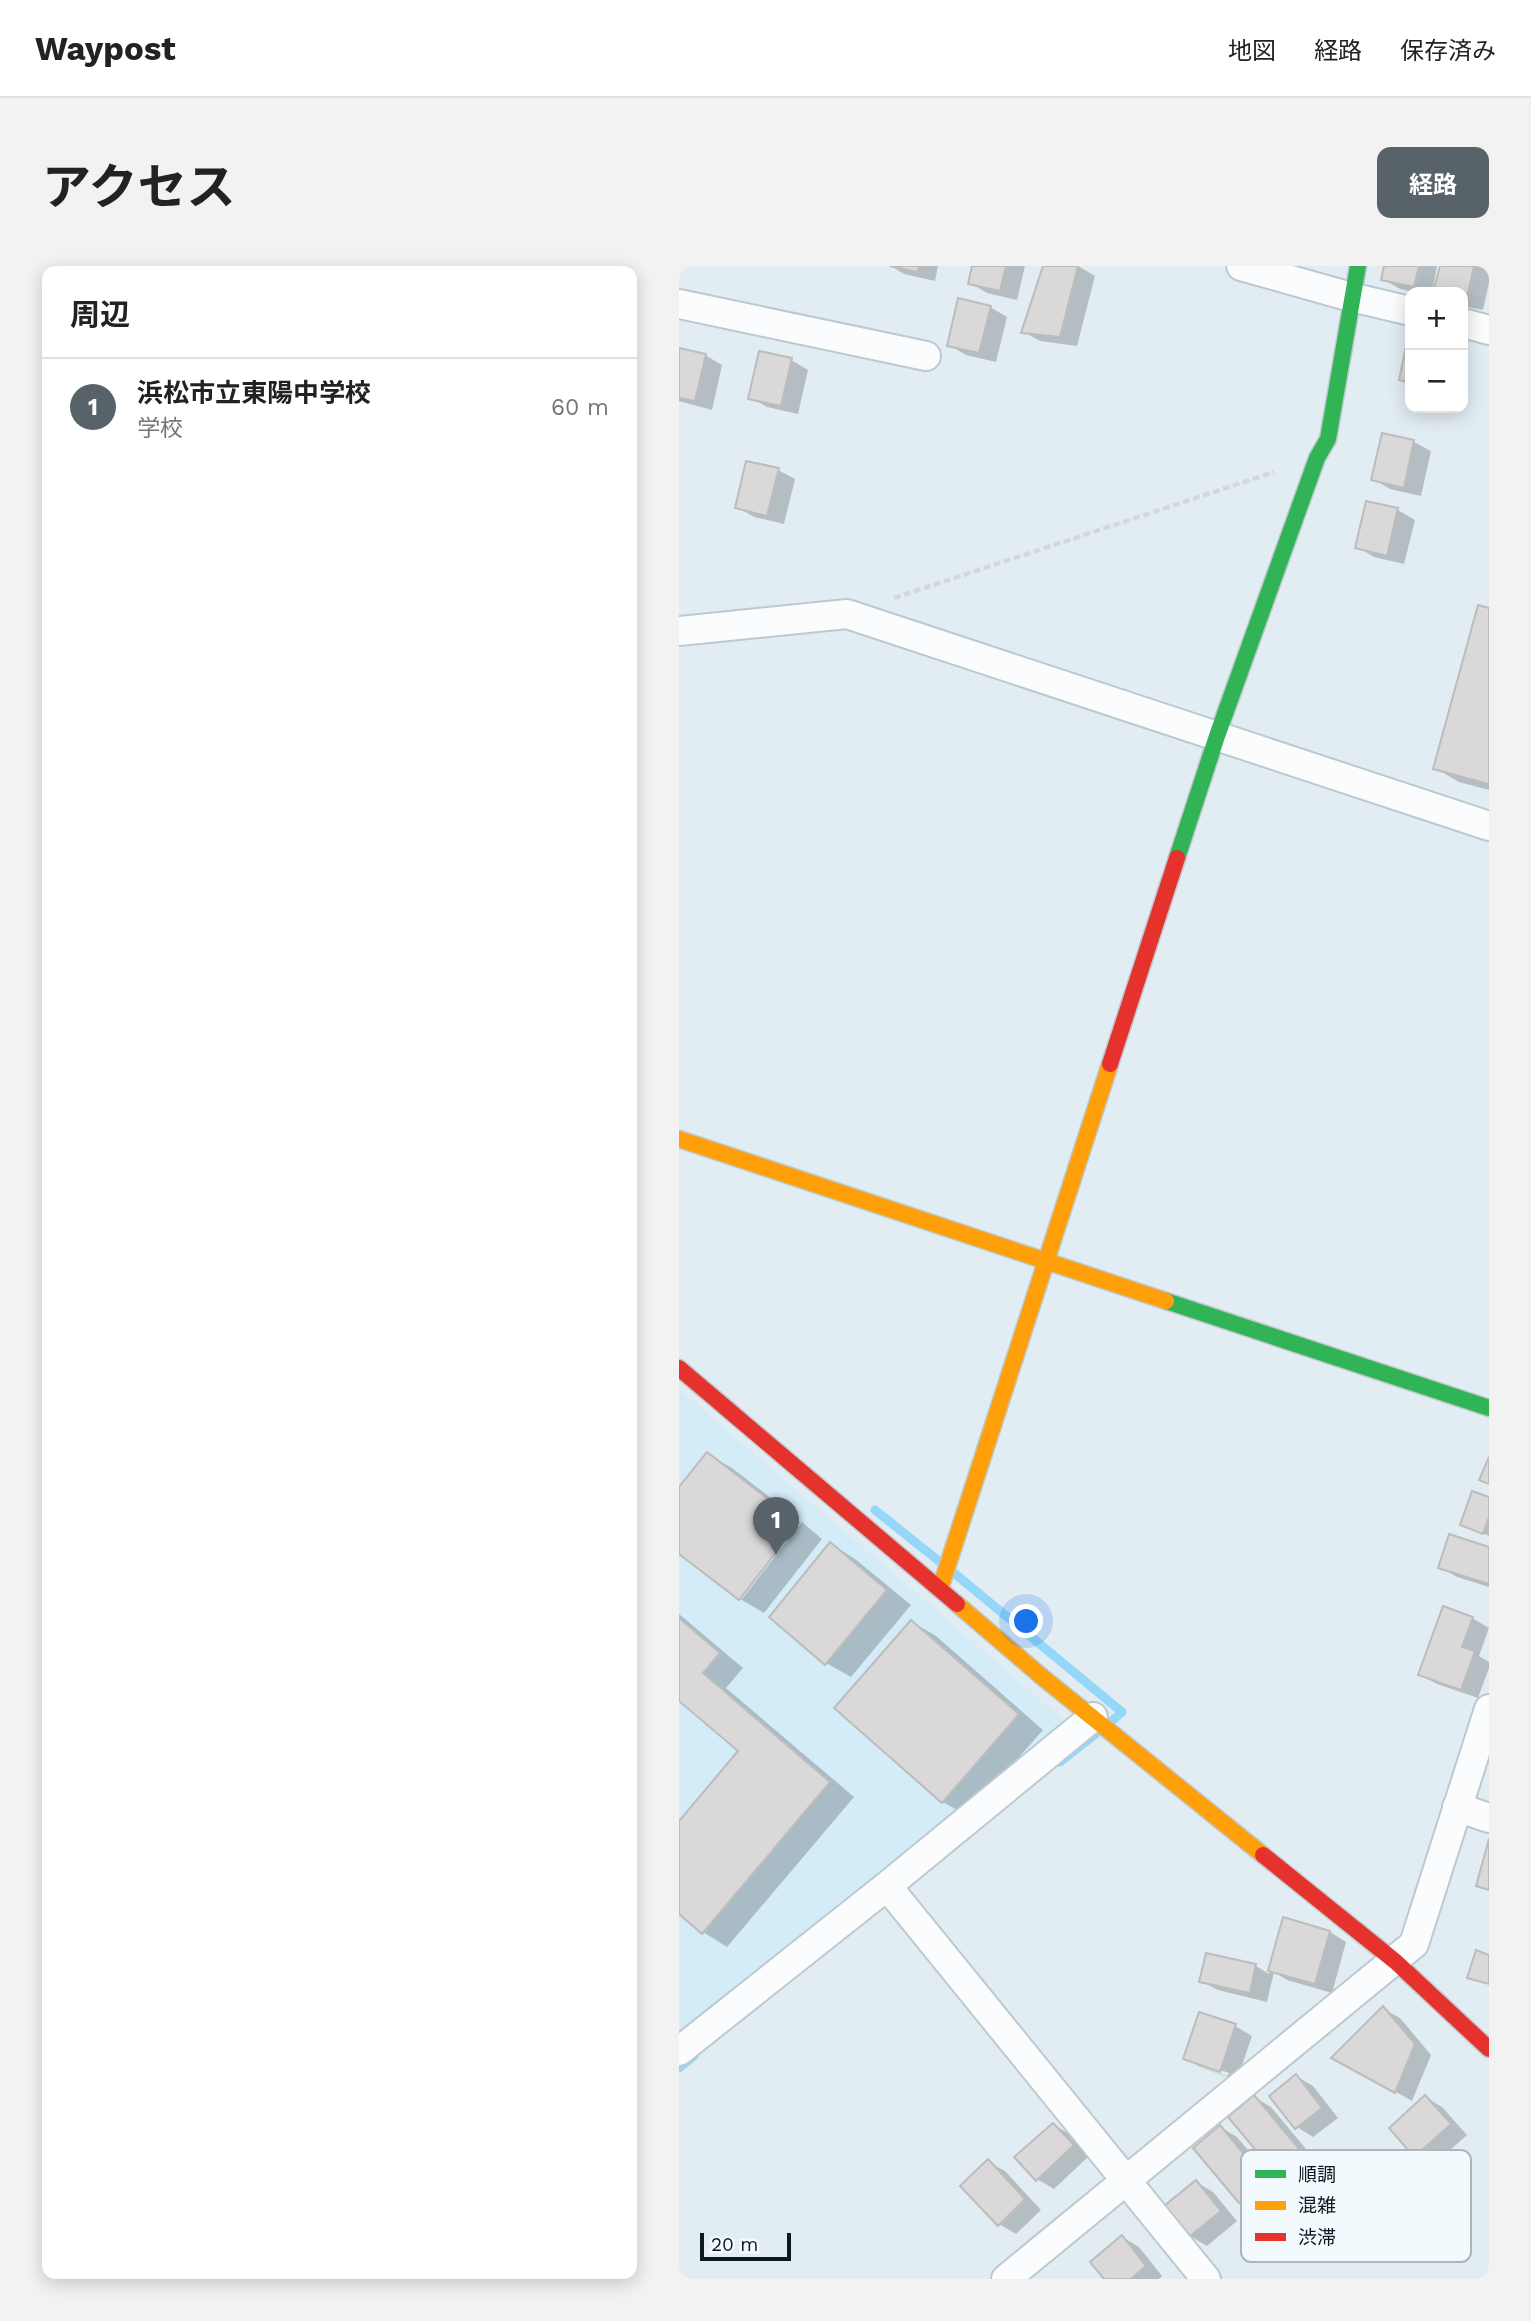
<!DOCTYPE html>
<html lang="ja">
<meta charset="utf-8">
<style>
body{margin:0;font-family:"Work Sans","Noto Sans JP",sans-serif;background:#f2f2f2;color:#222}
.controls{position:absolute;right:21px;top:21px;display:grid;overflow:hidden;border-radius:14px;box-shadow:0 4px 18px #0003}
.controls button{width:63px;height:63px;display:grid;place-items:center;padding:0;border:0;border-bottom:2px solid #e0e0e0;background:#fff;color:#222;font:35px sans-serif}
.scale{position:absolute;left:21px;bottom:18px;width:91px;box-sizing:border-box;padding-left:7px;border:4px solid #0c191f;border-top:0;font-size:19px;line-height:24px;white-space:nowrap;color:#0c191f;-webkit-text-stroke:5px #f3fafe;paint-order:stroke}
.you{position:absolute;left:348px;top:1356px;width:24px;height:24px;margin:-18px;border:5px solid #fff;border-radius:50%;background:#1a73e8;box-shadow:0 0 0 10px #1a73e833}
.badge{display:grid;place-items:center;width:46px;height:46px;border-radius:50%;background:#576369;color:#fff;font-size:23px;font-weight:700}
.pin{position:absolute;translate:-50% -58px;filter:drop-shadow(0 2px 4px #0008)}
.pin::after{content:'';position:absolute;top:37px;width:24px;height:21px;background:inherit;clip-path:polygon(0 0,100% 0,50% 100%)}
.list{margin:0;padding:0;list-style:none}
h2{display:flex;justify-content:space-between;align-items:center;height:91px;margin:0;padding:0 28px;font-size:30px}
h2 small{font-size:23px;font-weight:400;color:#767676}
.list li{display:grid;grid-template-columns:46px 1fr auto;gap:21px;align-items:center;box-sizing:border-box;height:98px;padding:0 28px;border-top:2px solid #e0e0e0}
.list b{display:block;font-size:26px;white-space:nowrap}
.list p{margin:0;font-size:23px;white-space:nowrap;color:#767676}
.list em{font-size:23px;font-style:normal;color:#767676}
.map{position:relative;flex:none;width:810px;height:2013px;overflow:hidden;border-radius:14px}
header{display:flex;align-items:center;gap:42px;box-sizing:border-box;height:98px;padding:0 35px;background:#fff;border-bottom:2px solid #e0e0e0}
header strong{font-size:33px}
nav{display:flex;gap:38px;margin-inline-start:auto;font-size:24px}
.intro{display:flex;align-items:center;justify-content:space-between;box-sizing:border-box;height:168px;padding:0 42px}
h1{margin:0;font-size:49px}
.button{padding:18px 32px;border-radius:14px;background:#576369;color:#fff;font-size:24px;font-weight:700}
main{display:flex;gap:42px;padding:0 42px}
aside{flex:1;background:#fff;border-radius:14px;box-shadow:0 4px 18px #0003}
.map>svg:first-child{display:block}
.built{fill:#d4ecf8}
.shadow{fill:#0003;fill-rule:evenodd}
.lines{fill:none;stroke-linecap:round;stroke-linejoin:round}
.stream{stroke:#94d7f9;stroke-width:9}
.building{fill:#dad8d8;stroke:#bdbcbd;stroke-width:2}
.street-casing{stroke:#bdc9cf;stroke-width:32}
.fast-casing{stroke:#bdc9cf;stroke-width:19}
.slow-casing{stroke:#bdc9cf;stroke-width:19}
.jam-casing{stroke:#bdc9cf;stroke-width:19}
.path{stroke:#d4d8da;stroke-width:4.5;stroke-dasharray:7 3.5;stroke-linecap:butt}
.street{stroke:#fbfcfd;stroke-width:28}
.fast{stroke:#30b455;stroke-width:16}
.slow{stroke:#ff9f0a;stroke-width:16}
.jam{stroke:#e5322d;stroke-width:16}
.key{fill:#f3fafe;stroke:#aeb6bb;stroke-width:2}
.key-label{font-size:19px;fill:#0c191f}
</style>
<header>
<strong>Waypost</strong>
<nav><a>地図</a><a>経路</a><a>保存済み</a></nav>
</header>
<div class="intro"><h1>アクセス</h1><a class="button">経路</a></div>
<main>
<aside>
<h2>周辺<small></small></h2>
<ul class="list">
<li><span class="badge">1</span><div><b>浜松市立東陽中学校</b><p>学校</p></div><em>60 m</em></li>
</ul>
</aside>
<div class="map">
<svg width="810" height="2013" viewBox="0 0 810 2013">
<rect width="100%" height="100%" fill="#e2edf3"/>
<!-- built -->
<path class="built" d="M 0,1123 L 386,1455 L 2,1770 L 0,1767 Z"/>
<!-- shadow -->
<g class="shadow">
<path d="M 212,0 L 259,0 L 256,15 L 225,8 Z"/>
<path d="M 295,0 L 346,0 L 338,34 L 308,27 L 291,17 Z"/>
<path d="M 366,0 L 399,0 L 416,10 L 398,80 L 361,75 L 345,66 Z"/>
<path d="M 707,0 L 758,0 L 753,26 L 736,26 L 721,23 L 704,13 Z"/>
<path d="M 762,0 L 810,0 L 810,17 L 804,44 L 784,40 L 784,26 L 756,26 Z"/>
<path d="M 311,41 L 328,51 L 317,96 L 287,89 L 270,79 Z"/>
<path d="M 0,83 L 26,89 L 43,99 L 33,144 L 0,135 Z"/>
<path d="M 112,94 L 129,104 L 119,148 L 88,141 L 72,132 Z"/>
<path d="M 704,169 L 735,176 L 752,185 L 742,230 L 711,223 L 694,213 Z"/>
<path d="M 99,204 L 116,213 L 105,258 L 75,251 L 58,241 Z"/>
<path d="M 688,237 L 719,244 L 736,254 L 725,298 L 695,291 L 678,281 Z"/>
<path d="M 801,341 L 810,344 L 810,524 L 780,516 L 756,502 Z"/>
<path d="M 28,1188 L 53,1202 L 120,1254 L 59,1332 L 0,1286 L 0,1224 Z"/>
<path d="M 794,1227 L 810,1233 L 810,1270 L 783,1258 Z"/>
<path d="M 123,1256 L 143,1273 L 85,1347 L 61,1333 L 63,1333 Z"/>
<path d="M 771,1271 L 810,1282 L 810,1321 L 778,1311 L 761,1301 Z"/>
<path d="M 152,1278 L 176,1293 L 232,1339 L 172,1411 L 147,1397 Z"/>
<path d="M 0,1348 L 64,1402 L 47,1422 L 175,1531 L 48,1681 L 24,1666 L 0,1646 L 0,1558 L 61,1485 L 0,1432 Z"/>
<path d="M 793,1352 L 810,1362 L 800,1390 L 810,1396 L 810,1402 L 799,1432 L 758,1418 L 741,1408 Z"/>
<path d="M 233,1356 L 257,1370 L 364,1464 L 288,1550 L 264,1536 Z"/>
<path d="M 605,1653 L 651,1666 L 667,1676 L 653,1727 L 608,1714 L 595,1706 L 588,1736 L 539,1724 L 522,1715 L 528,1689 L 577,1700 L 590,1708 Z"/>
<path d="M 704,1743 L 721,1752 L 752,1789 L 733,1835 L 655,1791 Z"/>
<path d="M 556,1760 L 573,1770 L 558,1814 L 523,1802 L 506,1792 ZM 522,1797 L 550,1807 L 548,1810 L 522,1801 Z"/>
<path d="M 617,1810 L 634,1820 L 659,1852 L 634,1871 L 618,1861 Z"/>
<path d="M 575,1831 L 592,1841 L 637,1895 L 613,1915 L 596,1905 Z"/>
<path d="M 746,1831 L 763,1841 L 788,1869 L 753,1900 L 736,1890 Z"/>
<path d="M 374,1859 L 391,1868 L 410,1890 L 375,1923 L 358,1913 Z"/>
<path d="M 541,1861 L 558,1871 L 603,1925 L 578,1946 L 561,1936 Z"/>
<path d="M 309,1896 L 326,1905 L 362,1944 L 337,1968 L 320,1958 Z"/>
<path d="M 517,1916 L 534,1926 L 558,1955 L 528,1980 L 511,1970 Z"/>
<path d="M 443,1971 L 460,1981 L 483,2010 L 480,2013 L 427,2013 Z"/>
</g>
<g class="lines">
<!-- stream -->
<g class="stream">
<path d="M 196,1244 L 261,1296"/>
<path d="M 275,1307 L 443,1446 L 433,1455"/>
<path d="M 381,1496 L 419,1466"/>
<path d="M 0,1802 L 15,1790"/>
</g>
</g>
<!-- building -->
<g class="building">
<path d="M 211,0 L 240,0 L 239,6 Z"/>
<path d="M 293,0 L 327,0 L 321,25 L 289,18 Z"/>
<path d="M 364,0 L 399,0 L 381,71 L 342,67 Z"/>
<path d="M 705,0 L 740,0 L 735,21 L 702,14 Z"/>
<path d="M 761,0 L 795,0 L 787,36 L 784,35 L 784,26 L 754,26 Z"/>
<path d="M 279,32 L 312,40 L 300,87 L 268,80 Z"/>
<path d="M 730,66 L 731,67 L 731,117 L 720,114 Z"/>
<path d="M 0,82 L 27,88 L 16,135 L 0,132 Z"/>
<path d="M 80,85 L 113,92 L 102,140 L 69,133 Z"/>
<path d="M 703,167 L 735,174 L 725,222 L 692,214 Z"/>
<path d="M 67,195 L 100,202 L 88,250 L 56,242 Z"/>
<path d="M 687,235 L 719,242 L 708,290 L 676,282 Z"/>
<path d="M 799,339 L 810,342 L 810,518 L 754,503 Z"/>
<path d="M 28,1186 L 120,1257 L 60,1334 L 0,1288 L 0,1221 Z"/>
<path d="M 810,1191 L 810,1218 L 800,1214 Z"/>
<path d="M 793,1225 L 810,1231 L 810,1251 L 804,1268 L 781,1259 Z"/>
<path d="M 770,1268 L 810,1281 L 810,1318 L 759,1302 Z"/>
<path d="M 151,1276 L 208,1324 L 146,1399 L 90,1351 Z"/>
<path d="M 764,1340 L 794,1351 L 783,1381 L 796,1385 L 782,1424 L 739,1409 Z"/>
<path d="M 0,1352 L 41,1387 L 24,1407 L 151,1516 L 23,1668 L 0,1648 L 0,1555 L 59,1485 L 0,1435 Z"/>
<path d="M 232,1354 L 340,1448 L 263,1537 L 155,1442 Z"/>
<path d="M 810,1573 L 810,1624 L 797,1620 Z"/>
<path d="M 604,1651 L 651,1665 L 636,1718 L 589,1705 Z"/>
<path d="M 797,1684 L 810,1689 L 810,1718 L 788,1712 Z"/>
<path d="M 527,1687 L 577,1698 L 571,1727 L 520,1716 Z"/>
<path d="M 704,1740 L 736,1778 L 716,1827 L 652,1792 Z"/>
<path d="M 520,1746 L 557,1758 L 541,1806 L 504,1793 Z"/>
<path d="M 617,1808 L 643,1842 L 616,1863 L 590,1830 Z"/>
<path d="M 575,1829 L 621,1884 L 595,1906 L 549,1851 Z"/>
<path d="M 746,1829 L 772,1858 L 735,1891 L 710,1862 Z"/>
<path d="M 374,1857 L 395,1879 L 357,1915 L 335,1891 Z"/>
<path d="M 541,1859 L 587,1915 L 560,1937 L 514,1882 Z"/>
<path d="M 309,1893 L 346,1933 L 319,1960 L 281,1920 Z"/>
<path d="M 517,1914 L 542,1945 L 510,1971 L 485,1940 Z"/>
<path d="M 443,1969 L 467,2000 L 452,2013 L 425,2013 L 411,1996 Z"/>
</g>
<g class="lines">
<!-- street casing -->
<g class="street-casing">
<g id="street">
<path d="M 562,0 L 672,31 L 731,45"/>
<path d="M 0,38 L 247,90"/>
<path d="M 784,57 L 810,64"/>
<path d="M 0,365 L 168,348 L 810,560"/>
<path d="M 778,1541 L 810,1552"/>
<path d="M 208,1620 L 527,2013"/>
<path d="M 0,1785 L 208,1620 L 414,1451"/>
<path d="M 327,2013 L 735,1678 L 810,1443"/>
</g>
</g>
<!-- fast casing -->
<g class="fast-casing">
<g id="fast">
<path d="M 498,592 L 538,470 L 638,192 L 649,173 L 679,0"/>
<path d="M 487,1035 L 810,1142"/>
</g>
</g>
<!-- slow casing -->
<g class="slow-casing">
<g id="slow">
<path d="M 0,873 L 487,1035"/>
<path d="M 261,1323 L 431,798"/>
<path d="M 278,1338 L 362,1410 L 584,1589"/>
</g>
</g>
<!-- jam casing -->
<g class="jam-casing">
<g id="jam">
<path d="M 431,798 L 498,592"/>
<path d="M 0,1102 L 278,1338"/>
<path d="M 584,1589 L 717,1696 L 810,1783"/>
</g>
</g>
<!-- path -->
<path class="path" d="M 215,332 L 595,206"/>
<!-- street -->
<use href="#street" class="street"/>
<!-- fast -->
<use href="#fast" class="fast"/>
<!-- slow -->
<use href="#slow" class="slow"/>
<!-- jam -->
<use href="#jam" class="jam"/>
</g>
<!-- legend -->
<rect x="562" y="1884" width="230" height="112" rx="10" class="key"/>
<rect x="576" y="1904" width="31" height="8" fill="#30b455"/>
<rect x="576" y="1935" width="31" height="9" fill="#ff9f0a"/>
<rect x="576" y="1967" width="31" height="8" fill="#e5322d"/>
<g class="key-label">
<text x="619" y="1915">順調</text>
<text x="619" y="1946">混雑</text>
<text x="619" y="1978">渋滞</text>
</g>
</svg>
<div class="controls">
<button>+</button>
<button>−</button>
</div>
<div class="scale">20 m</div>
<div class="you"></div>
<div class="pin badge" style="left:97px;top:1289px">1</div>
</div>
</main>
